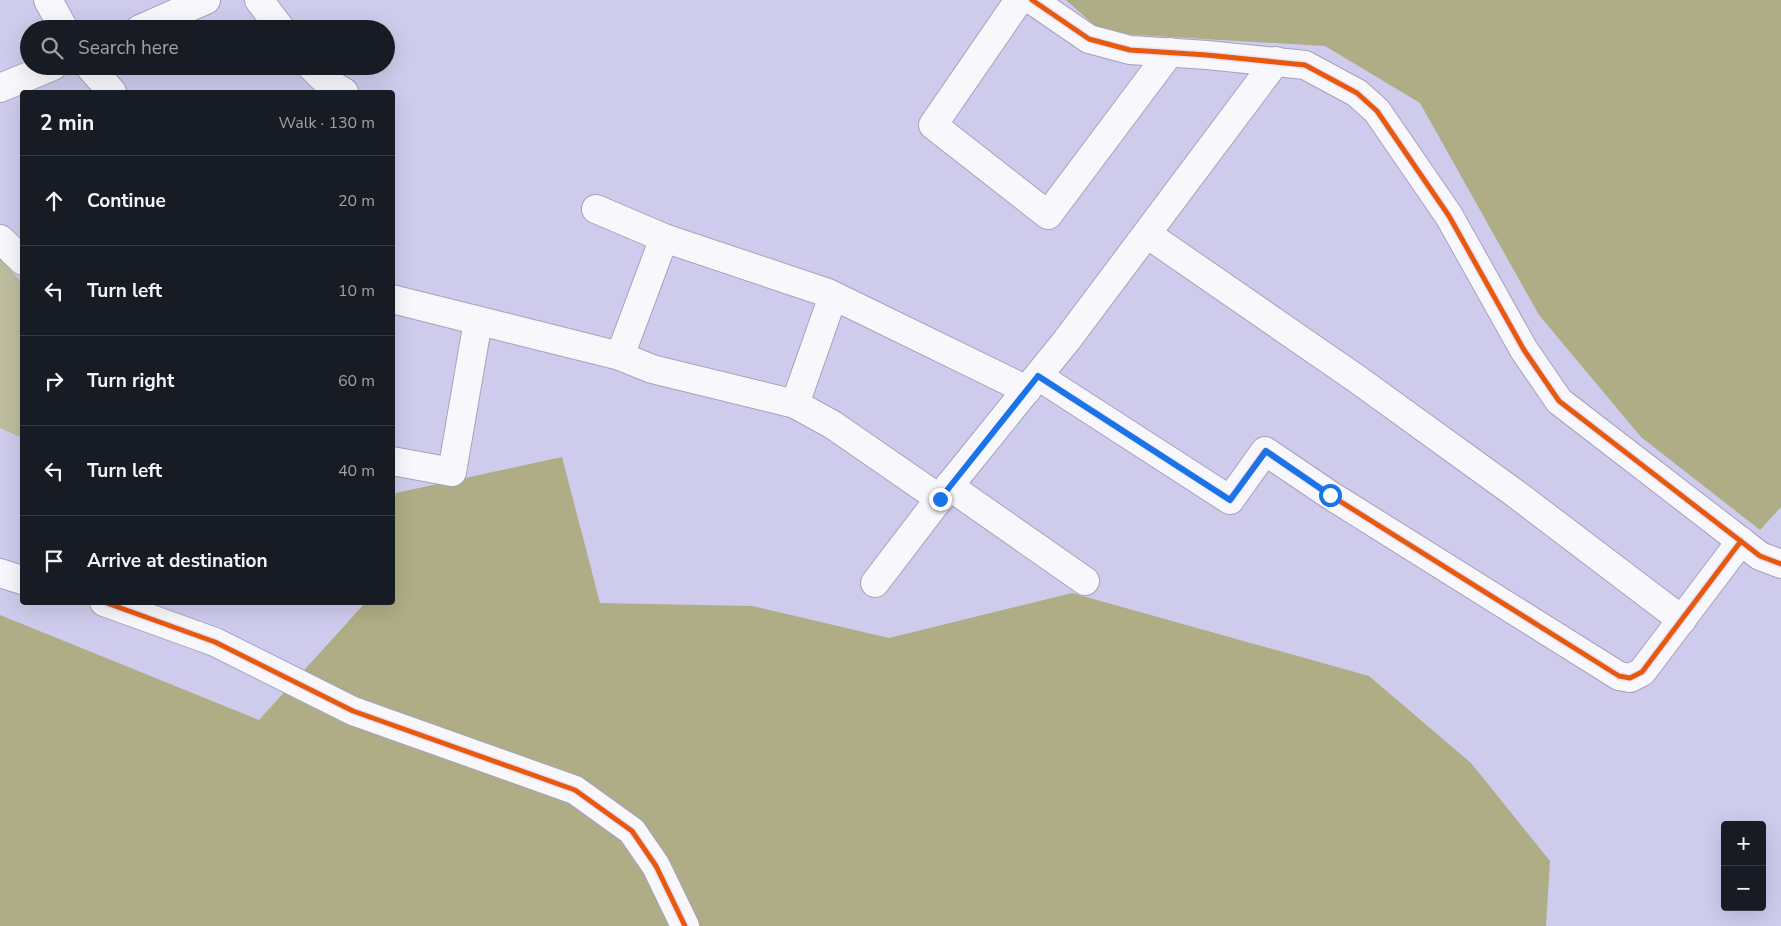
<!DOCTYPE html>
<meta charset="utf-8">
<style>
body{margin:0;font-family:"Nunito Sans",sans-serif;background:#242831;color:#f1f3f6}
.controls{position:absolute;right:15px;bottom:15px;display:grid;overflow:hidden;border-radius:5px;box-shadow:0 5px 20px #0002}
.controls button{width:45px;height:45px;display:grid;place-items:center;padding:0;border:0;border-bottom:1px solid #363941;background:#171b24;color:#f1f3f6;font:25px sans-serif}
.stop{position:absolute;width:15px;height:15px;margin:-11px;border:4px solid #1a73e8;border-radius:50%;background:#fff}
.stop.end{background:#1a73e8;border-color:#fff;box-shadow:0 1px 5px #0008}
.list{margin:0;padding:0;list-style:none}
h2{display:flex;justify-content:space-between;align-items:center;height:65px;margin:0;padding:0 20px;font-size:21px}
h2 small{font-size:16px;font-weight:400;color:#9ea1a6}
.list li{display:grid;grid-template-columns:32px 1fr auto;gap:15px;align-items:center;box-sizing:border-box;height:90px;padding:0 20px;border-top:1px solid #363941}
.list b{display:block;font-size:19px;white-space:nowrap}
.list em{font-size:16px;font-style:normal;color:#9ea1a6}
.icon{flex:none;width:28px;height:28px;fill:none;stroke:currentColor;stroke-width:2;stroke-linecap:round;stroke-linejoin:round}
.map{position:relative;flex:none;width:1781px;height:926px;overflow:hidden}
.search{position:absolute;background:#171b24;box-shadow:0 5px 20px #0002;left:20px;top:20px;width:375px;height:55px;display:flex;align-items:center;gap:12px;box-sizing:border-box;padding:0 18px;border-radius:28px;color:#9ea1a6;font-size:19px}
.panel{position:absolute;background:#171b24;box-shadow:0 5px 20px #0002;left:20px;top:90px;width:375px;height:515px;border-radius:5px}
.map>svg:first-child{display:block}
.green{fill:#bdbc9d}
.forest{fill:#afad85}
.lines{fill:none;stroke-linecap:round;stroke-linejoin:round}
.minor-casing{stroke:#a5a2bc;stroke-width:30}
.minor{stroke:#f8f7fc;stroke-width:28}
.cycleway-casing{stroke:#e5e3fc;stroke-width:8}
.cycleway{stroke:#e8590c;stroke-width:5}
.route{stroke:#1a73e8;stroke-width:6}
</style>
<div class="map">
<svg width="1781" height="926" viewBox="0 0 1781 926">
<rect width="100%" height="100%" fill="#cecbec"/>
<!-- green -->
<path class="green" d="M 0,258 L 22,283 L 22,438 L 0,428 Z"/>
<!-- forest -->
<g class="forest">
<path d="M 1066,0 L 1781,0 L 1781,507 L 1760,530 L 1641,437 L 1539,315 L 1420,103 L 1325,46 L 1103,33 Z"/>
<path d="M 562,457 L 600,603 L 752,606 L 889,638 L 1072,593 L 1369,676 L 1471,763 L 1550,861 L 1546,926 L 0,926 L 0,615 L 259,720 L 365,603 L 392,602 L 392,508 L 396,493 Z"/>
</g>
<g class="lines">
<!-- minor casing -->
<g class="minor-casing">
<g id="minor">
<path d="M 48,0 L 64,29"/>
<path d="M 259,0 L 281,29"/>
<path d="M 1019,0 L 933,125 L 1048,215 L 1170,52"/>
<path d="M 1032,0 L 1089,39 L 1130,50 L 1207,55 L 1305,65 L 1357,93 L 1377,111 L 1449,216 L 1524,350 L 1559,401 L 1760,556 L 1781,564"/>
<path d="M 140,29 L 206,0"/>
<path d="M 89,66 L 112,92"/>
<path d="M 311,66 L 327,82 L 344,92"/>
<path d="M 0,88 L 53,66"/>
<path d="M 596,209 L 664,238 L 828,293 L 1027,390"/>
<path d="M 1147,234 L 1357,379 L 1516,494 L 1682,620"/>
<path d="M 0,239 L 22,260"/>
<path d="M 392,299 L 620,356 L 652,369 L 795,404 L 833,425 L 940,499"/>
<path d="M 620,356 L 664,238"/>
<path d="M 1038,376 L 1230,500 L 1265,451 L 1330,495 L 1619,676 L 1630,678 L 1642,672 L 1741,541"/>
<path d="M 795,404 L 833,296"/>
<path d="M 392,461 L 452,472 L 478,321"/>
<path d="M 949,486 L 1085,581"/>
<path d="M 0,573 L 22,580"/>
<path d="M 875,583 L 949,486 L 1067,340 L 1276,61"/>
<path d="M 104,602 L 215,642 L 353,711 L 575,790 L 632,831 L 656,866 L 685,926"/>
</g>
</g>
<!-- minor -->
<use href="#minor" class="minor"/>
<!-- cycleway casing -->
<g class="cycleway-casing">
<g id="cycleway">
<path d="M 1032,0 L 1089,39 L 1130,50 L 1207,55 L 1305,65 L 1357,93 L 1377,111 L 1449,216 L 1524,350 L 1559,401 L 1760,556 L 1781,564"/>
<path d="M 1038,376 L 1230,500 L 1265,451 L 1330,495 L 1619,676 L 1630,678 L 1642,672 L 1741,541"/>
<path d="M 104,602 L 215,642 L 353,711 L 575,790 L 632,831 L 656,866 L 685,926"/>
</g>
</g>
<!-- cycleway -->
<use href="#cycleway" class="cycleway"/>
</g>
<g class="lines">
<!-- route -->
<path class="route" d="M 940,499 L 1038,376 L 1230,500 L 1266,451 L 1330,495"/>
</g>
</svg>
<div class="controls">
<button>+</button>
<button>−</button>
</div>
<div class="stop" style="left:1330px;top:495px"></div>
<div class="stop end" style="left:940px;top:499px"></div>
<div class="search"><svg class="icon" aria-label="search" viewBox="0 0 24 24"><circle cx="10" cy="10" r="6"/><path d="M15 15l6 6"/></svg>Search here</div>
<section class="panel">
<h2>2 min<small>Walk · 130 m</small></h2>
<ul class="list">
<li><svg class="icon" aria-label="ahead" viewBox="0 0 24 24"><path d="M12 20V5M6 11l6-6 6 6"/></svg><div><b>Continue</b></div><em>20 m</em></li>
<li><svg class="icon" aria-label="left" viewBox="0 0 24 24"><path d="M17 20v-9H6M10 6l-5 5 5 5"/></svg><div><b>Turn left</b></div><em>10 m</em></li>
<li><svg class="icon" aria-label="right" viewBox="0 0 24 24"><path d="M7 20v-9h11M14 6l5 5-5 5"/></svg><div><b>Turn right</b></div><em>60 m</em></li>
<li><svg class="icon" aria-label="left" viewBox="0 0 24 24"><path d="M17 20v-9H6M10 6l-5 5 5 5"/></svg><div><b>Turn left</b></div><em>40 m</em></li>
<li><svg class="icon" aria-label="arrive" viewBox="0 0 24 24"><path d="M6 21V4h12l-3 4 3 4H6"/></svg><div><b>Arrive at destination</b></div></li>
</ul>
</section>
</div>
